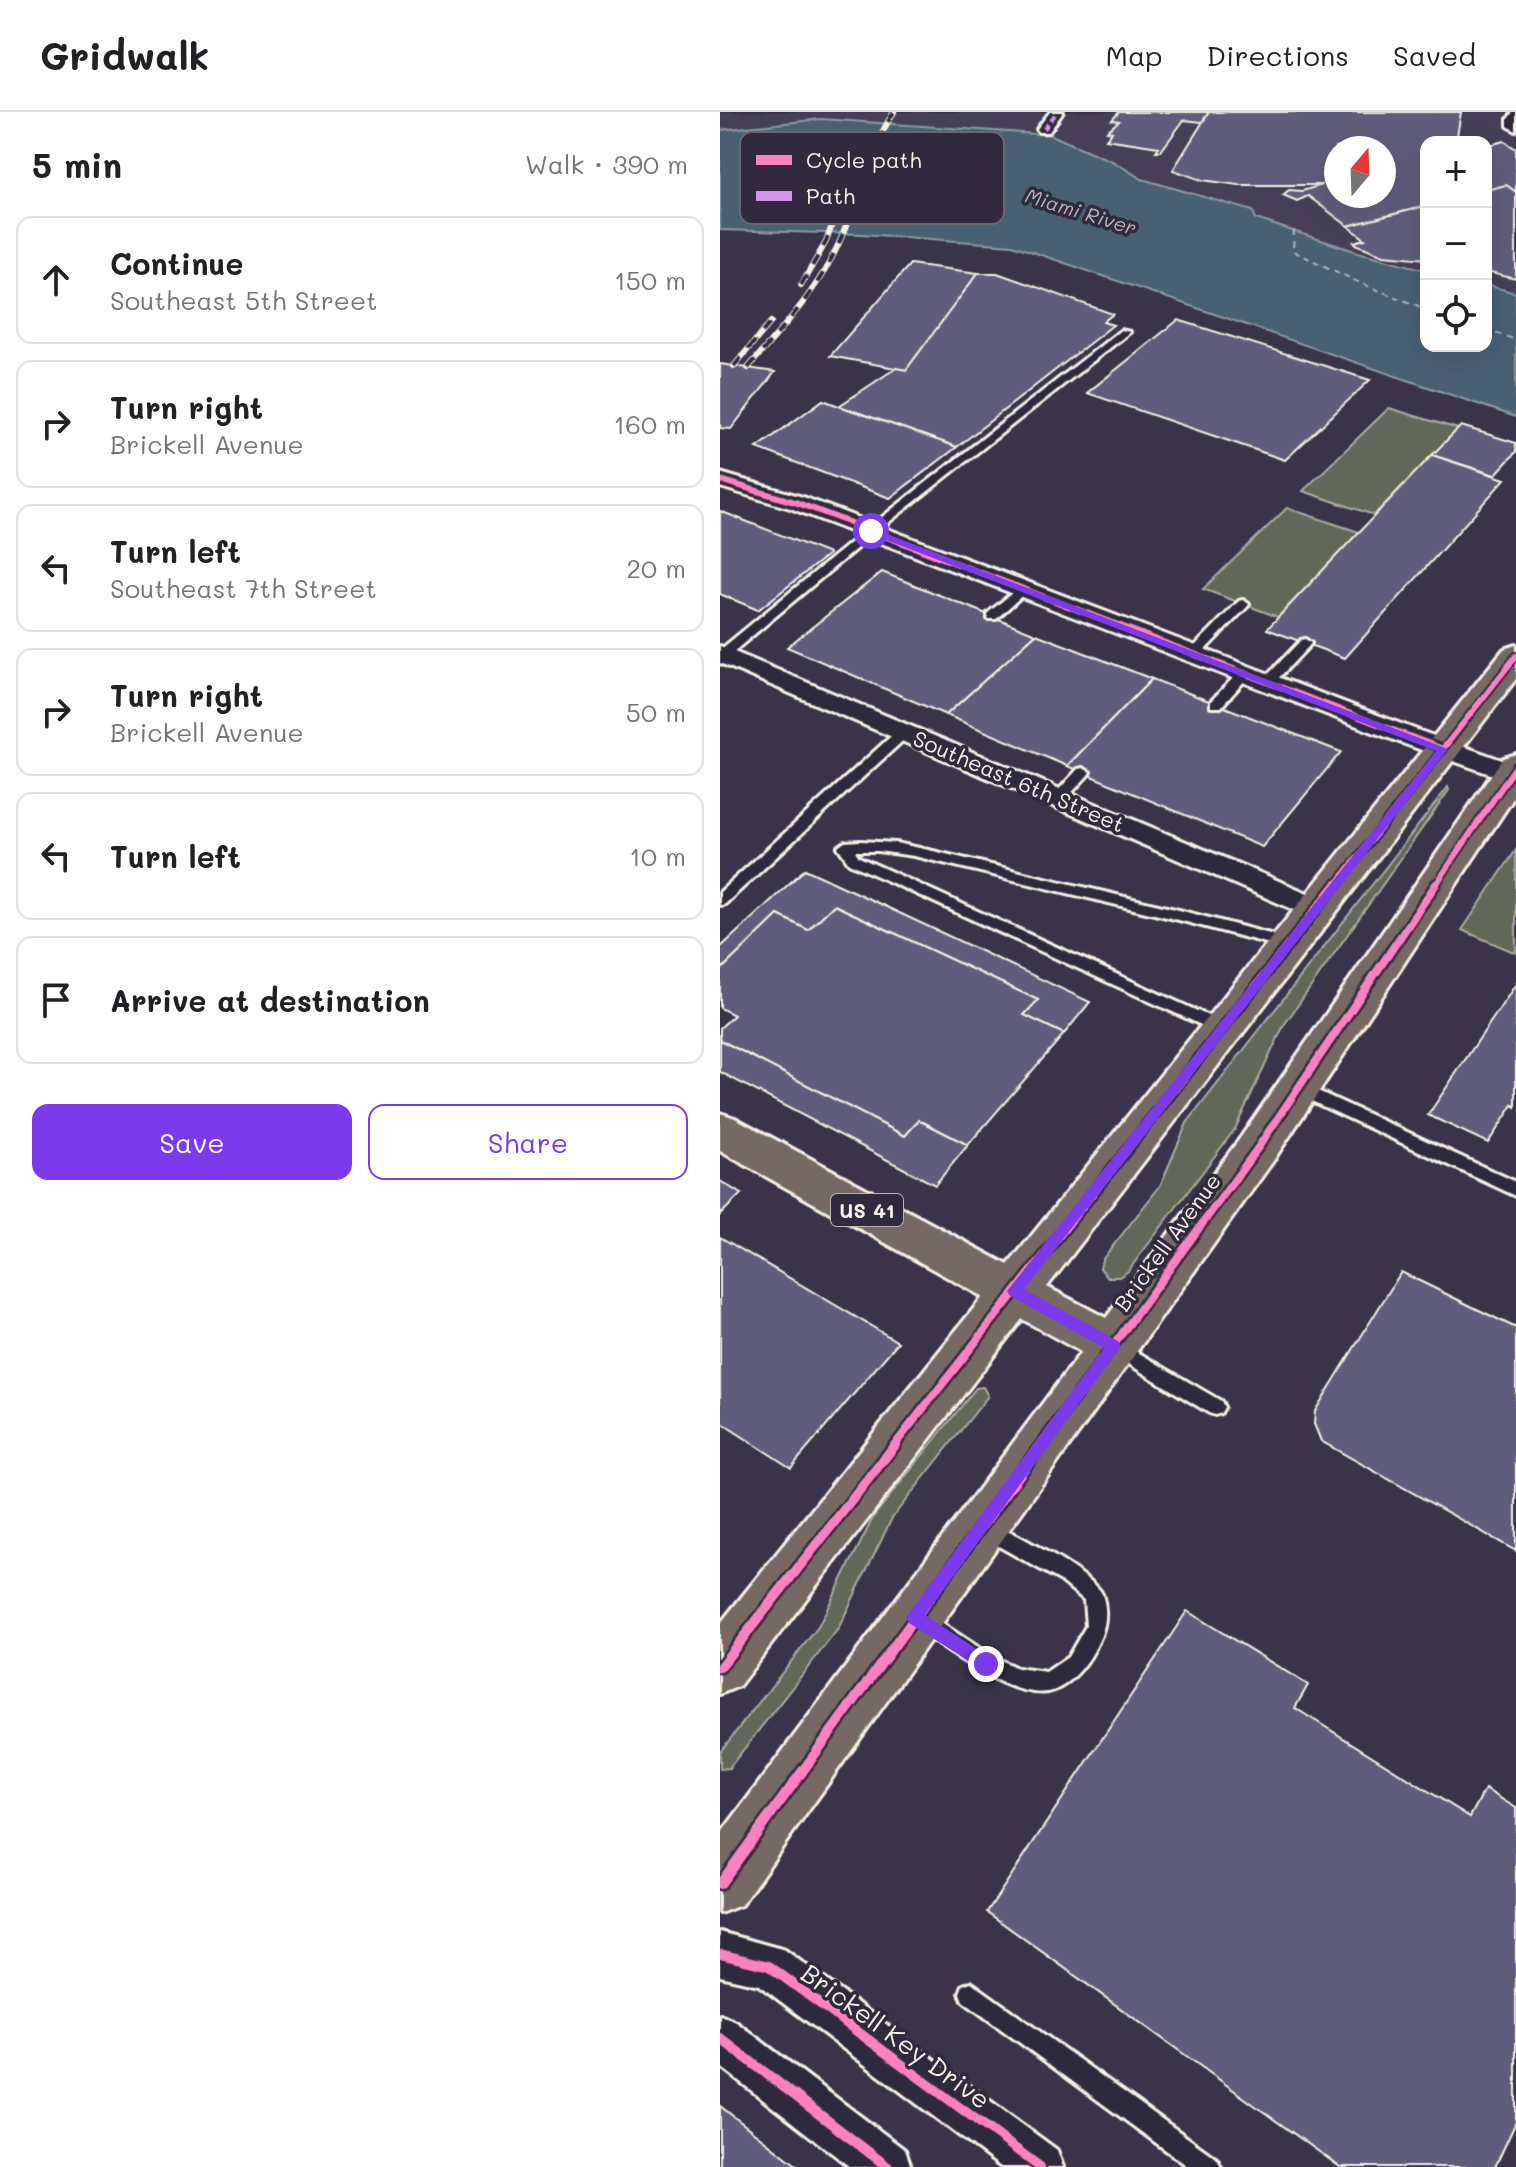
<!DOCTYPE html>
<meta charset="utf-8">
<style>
body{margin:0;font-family:Mali,sans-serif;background:#f2f2f2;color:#202124}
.controls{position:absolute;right:24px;top:24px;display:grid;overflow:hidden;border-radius:16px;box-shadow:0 8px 32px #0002}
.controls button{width:72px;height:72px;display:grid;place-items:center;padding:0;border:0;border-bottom:2px solid #e0e0e0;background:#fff;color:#202124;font:40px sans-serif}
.compass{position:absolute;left:604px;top:24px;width:72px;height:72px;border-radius:50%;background:#fff;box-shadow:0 8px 32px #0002;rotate:19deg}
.stop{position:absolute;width:24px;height:24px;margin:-18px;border:6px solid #7c3aed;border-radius:50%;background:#fff}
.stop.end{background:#7c3aed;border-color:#fff;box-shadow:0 2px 8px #0008}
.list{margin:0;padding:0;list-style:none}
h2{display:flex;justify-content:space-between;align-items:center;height:104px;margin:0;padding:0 32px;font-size:34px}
h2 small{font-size:26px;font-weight:400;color:#757577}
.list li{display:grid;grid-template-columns:52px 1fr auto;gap:24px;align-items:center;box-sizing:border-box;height:128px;margin:0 16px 16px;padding:0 16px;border:2px solid #e0e0e0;border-radius:16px}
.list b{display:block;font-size:30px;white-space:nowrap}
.list p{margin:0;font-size:26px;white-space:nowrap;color:#757577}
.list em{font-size:26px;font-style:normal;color:#757577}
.actions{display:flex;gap:16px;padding:24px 32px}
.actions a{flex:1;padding:18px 0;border:2px solid #7c3aed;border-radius:16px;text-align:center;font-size:28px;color:#7c3aed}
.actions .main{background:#7c3aed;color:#fff}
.icon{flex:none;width:44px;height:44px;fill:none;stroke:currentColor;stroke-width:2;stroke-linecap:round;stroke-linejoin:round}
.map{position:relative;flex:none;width:796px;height:2055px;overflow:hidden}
header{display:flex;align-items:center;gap:48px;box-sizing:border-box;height:112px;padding:0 40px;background:#fff;border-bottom:2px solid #e0e0e0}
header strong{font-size:38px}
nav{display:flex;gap:44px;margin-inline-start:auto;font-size:28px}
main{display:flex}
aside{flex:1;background:#fff}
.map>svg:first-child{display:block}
.built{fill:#454058;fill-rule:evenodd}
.green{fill:#626759;stroke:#abaca0;stroke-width:2}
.water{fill:#496173;stroke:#8d9ba2;stroke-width:2}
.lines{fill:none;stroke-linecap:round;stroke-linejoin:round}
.ferry{stroke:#b0b7b9;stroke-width:2;stroke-dasharray:6 5;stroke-linecap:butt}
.building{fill:#615d7b;stroke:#f4f1e8;stroke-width:2;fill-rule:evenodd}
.service-casing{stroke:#f4f1e8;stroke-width:6}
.pedestrian-casing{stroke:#f4f1e8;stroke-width:6}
.minor-casing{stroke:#f4f1e8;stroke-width:6}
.primary-casing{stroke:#f4f1e8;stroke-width:6}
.service{fill:#2f2a3d;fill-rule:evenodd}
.pedestrian{fill:#2f2a3d;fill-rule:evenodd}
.minor{fill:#2f2a3d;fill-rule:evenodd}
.primary{fill:#766964;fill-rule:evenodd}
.rail-casing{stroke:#f4f1e8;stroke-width:6}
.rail{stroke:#2f2a3d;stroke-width:4;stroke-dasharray:11;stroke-linecap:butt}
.quiet{stroke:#d193ec;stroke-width:4;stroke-dasharray:7 4;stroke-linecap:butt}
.cycleway-far2-casing{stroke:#2f2a3d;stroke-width:10}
.cycleway-far1-casing{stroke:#2f2a3d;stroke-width:13}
.cycleway-casing{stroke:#2f2a3d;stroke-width:15}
.cycleway-far2{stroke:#ff80c0;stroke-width:6}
.cycleway-far1{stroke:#ff80c0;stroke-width:8}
.cycleway{stroke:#ff80c0;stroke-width:10}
.route{fill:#7c3aed}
.labels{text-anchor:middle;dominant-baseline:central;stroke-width:7;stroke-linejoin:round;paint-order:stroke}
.far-water-label{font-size:20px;font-style:italic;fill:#b0b7b9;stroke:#2f2a3d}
.shield{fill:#2f2a3d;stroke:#b9b5b5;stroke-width:2}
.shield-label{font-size:20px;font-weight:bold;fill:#f4f1e8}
.street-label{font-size:22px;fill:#f4f1e8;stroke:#2f2a3d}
.near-street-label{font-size:26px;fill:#f4f1e8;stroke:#2f2a3d}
.key{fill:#2f2a3d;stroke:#6a6670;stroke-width:2}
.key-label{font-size:22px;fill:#f4f1e8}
</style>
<header>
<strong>Gridwalk</strong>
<nav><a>Map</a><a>Directions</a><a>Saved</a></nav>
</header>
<main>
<aside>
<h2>5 min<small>Walk · 390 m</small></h2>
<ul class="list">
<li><svg class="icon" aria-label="ahead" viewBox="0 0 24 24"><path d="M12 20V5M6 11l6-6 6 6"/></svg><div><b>Continue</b><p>Southeast 5th Street</p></div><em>150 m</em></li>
<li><svg class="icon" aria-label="right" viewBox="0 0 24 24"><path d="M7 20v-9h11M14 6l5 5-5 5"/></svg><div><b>Turn right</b><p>Brickell Avenue</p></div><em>160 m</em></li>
<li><svg class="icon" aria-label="left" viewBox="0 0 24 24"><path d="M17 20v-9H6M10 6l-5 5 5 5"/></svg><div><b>Turn left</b><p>Southeast 7th Street</p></div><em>20 m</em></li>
<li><svg class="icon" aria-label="right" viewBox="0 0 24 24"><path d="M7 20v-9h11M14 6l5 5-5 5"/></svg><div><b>Turn right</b><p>Brickell Avenue</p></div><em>50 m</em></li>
<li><svg class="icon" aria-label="left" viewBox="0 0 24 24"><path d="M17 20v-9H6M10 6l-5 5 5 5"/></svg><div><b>Turn left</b></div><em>10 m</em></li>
<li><svg class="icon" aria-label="arrive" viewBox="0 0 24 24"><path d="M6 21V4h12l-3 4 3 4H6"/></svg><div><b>Arrive at destination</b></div></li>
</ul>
<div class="actions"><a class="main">Save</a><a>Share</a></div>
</aside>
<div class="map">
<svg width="796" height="2055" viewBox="0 0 796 2055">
<rect width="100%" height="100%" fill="#393449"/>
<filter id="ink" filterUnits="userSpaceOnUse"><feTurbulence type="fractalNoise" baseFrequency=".0125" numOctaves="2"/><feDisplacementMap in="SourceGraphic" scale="16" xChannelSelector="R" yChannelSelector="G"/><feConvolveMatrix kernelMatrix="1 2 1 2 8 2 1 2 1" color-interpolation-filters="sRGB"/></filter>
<g filter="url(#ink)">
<!-- built -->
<path class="built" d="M 0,0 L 796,0 L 796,181 L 766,173 L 766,30 L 706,30 L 706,158 L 638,140 L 536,107 L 533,99 L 422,67 L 394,50 L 331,23 L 101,7 L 0,18 ZM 616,36 L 664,36 L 664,84 L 616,84 Z"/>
<!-- green -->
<g class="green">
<path d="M 669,296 L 738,317 L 654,403 L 583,379 Z"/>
<path d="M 567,396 L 639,420 L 558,505 L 483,477 Z"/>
<path d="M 728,675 L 729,678 L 564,913 L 515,1017 L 408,1159 L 399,1165 L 387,1165 L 380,1156 L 382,1148 L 440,1074 L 467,1011 Z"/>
<path d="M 796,738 L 796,841 L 742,818 Z"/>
<path d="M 263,1275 L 268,1284 L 172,1406 L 118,1517 L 9,1656 L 0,1657 L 0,1640 L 98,1515 L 154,1404 L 256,1276 Z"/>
</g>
<!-- water -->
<path class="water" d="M 101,7 L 331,23 L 394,50 L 422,67 L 533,99 L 536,107 L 638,140 L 706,158 L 706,234 L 766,234 L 766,173 L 796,181 L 796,305 L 292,133 L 142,122 L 0,118 L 0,18 Z"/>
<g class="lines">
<!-- ferry -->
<g class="ferry">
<path d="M 574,118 L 573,139 L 640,171 L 706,197"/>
<path d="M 766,217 L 796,228"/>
</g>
</g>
<!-- building -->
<g class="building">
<path d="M 399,0 L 489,0 L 482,10 L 464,8 L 441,39 L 436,39 L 439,35 L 386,27 L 392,20 L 387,19 L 399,9 L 392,8 Z"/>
<path d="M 489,0 L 741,0 L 737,24 L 730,30 L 706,30 L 706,94 L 628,114 L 588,84 L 577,89 L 563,83 L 569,78 L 582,79 L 602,73 L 519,73 L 482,68 L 453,58 ZM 616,36 L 664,36 L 664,84 L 616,84 Z"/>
<path d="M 784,29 L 796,37 L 796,80 L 786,73 L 766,78 L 766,34 Z"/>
<path d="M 786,73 L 796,80 L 796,167 L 766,160 L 766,78 Z"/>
<path d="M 706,94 L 706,147 L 664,143 L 638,133 L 634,130 L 645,127 L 628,114 Z"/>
<path d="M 190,152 L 258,161 L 186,258 L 110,244 Z"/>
<path d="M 258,161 L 277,161 L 393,202 L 383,210 L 393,213 L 237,335 L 119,294 L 176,256 L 186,258 Z"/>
<path d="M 458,208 L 650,268 L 565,348 L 367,281 Z"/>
<path d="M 0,252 L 55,260 L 11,317 L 0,316 Z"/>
<path d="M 103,288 L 119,294 L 237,335 L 170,386 L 37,336 Z"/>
<path d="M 741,314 L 796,331 L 796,340 L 775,363 L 712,343 Z"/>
<path d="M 712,343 L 785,367 L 625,546 L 547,517 Z"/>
<path d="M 0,399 L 109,442 L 38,498 L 0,482 Z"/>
<path d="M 162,460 L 316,522 L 226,603 L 67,535 Z"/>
<path d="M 316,522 L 432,567 L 347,654 L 226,603 Z"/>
<path d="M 432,567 L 621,640 L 542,735 L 347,654 Z"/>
<path d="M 85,757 L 370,890 L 344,922 L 304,903 L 318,888 L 114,793 L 88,818 L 58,803 L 0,859 L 0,836 Z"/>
<path d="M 114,793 L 318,888 L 304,903 L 344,922 L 248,1033 L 199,1008 L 185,1024 L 0,928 L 0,916 L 14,903 L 0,896 L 0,859 L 58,803 L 88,818 Z"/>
<path d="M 796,872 L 796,995 L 793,993 L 768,1031 L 708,1003 Z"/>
<path d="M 0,928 L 185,1024 L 199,1008 L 248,1033 L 215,1073 L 0,960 Z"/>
<path d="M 0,1069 L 21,1082 L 0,1103 Z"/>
<path d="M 0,1125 L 178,1230 L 71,1356 L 0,1310 Z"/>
<path d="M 681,1160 L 796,1216 L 796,1439 L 601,1329 L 594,1312 L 595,1299 Z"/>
<path d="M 467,1499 L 588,1573 L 575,1596 L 750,1705 L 765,1677 L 796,1696 L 796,2010 L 775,2055 L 620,2055 L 267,1800 Z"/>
<path d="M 0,1994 L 79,2055 L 0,2055 Z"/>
</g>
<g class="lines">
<!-- service casing -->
<g class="service-casing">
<g id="service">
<path d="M 793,0 L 796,0 L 796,19 L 788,14 L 788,7 Z"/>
<path d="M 401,218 L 410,220 L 155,421 L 6,546 L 0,546 L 0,538 L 147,417 Z"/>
<path d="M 302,473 L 306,474 L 306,480 L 276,507 L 268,507 L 268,501 Z"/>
<path d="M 523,488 L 529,492 L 527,495 L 478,545 L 470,545 L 470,539 L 519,489 Z"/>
<path d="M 585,527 L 591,531 L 589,534 L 551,574 L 543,574 L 543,568 L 581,528 Z"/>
<path d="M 524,558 L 528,559 L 528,565 L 501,595 L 491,595 L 491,589 L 520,559 Z"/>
<path d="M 184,616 L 191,620 L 189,623 L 5,792 L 0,793 L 0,780 L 179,617 Z"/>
<path d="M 363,656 L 370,660 L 368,663 L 344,689 L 334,689 L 334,683 L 358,657 Z"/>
<path d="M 141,729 L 176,731 L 213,739 L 455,797 L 569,827 L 576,832 L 569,837 L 455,807 L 194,744 L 158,739 L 135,739 L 139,745 L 508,913 L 511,917 L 503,923 L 129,751 L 118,735 L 125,730 Z"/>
<path d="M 578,970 L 796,1070 L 796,1084 L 572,980 L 570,976 Z"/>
<path d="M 395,1227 L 501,1289 L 504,1295 L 501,1301 L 495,1303 L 489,1301 L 389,1240 L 386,1235 L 389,1230 Z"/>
<path d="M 264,1407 C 285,1415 375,1464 382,1482 C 390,1507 382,1525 370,1545 C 362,1558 345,1577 328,1580 C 287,1586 225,1536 192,1515 L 189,1508 L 192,1501 L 199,1499 L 206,1501 L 273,1545 L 297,1556 L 326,1560 L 348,1545 L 366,1514 L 364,1488 L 341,1469 L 257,1422 L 255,1416 L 257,1410 Z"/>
<path d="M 251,1870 L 497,2047 L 501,2055 L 469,2055 L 243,1889 L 240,1881 L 243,1873 Z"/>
</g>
</g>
<!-- pedestrian casing -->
<g class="pedestrian-casing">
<path id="pedestrian" d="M 330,0 L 343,0 L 329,20 L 319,20 L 317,17 Z"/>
</g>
<!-- minor casing -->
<g class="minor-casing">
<g id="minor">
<path d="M 0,361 L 86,386 L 697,618 L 796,653 L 796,671 L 679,630 L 70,396 L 0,375 Z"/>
<path d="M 0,534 L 609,790 L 613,797 L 609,804 L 599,807 L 589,804 L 0,551 Z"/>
<path d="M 0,1820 L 65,1838 L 337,2038 L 343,2055 L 281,2055 L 39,1873 L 0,1864 Z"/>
<path d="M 0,1903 L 16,1910 L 185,2038 L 191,2055 L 130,2055 L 0,1954 Z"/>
</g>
</g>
<!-- primary casing -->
<g class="primary-casing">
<path id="primary" d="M 796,533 L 796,567 L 327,1175 L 386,1206 L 521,1025 L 783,646 L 796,642 L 796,682 L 553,1049 L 21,1793 L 0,1801 L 0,1723 L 361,1240 L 302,1207 L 19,1574 L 0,1582 L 0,1512 L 263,1185 L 0,1039 L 0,1001 L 15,1006 L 288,1153 L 784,537 Z"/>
</g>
<!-- service -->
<use href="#service" class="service"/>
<!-- pedestrian -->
<use href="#pedestrian" class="pedestrian"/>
<!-- minor -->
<use href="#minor" class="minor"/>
<!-- primary -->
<use href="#primary" class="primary"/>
<!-- rail casing -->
<g class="rail-casing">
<g id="rail">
<path d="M 81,173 L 106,130 L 143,26"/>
<path d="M 14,254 L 51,210"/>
<path d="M 28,256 C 61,217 98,179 119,131 C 139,87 147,41 174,0"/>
</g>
</g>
<!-- rail -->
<use href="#rail" class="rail"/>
<!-- quiet -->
<path class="quiet" d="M 324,17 L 337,0"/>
<!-- cycleway-far2 casing -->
<g class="cycleway-far2-casing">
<g id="cycleway-far2">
<path d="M 0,368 L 78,391 L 723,637"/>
<path d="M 615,774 L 796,544"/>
<path d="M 715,774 L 796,654"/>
</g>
</g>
<!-- cycleway-far1 casing -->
<g class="cycleway-far1-casing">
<g id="cycleway-far1">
<path d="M 173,1335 L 616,772"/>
<path d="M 319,1335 L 537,1037 L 716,772"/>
</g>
</g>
<!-- cycleway casing -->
<g class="cycleway-casing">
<g id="cycleway">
<path d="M 0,1555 L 175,1333"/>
<path d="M 0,1772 L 321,1333"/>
<path d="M 0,1842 L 49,1854 L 320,2055"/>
<path d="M 0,1926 L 168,2055"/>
</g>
</g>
<!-- cycleway-far2 -->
<use href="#cycleway-far2" class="cycleway-far2"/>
<!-- cycleway-far1 -->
<use href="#cycleway-far1" class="cycleway-far1"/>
<!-- cycleway -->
<use href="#cycleway" class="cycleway"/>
</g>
</g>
<!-- route -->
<path class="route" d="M 151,416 L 728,637 L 304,1177 L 398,1229 L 401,1234 L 205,1503 L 272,1547 L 274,1552 L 266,1560 L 189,1511 L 186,1505 L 384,1236 L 289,1183 L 287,1179 L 716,639 L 148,421 Z"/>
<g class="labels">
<!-- far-water labels -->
<g class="far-water-label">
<text transform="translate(361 99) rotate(17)">Miami River</text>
</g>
<!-- shield labels -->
<rect class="shield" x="111" y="1082" width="72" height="32" rx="6"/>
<g class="shield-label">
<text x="147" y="1098">US 41</text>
</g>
<!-- street labels -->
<g class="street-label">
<text transform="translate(299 669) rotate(23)">Southeast 6th Street</text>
<text transform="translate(447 1130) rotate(-54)">Brickell Avenue</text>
</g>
<!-- near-street labels -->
<g class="near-street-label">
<text transform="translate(176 1924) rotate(36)">Brickell Key Drive</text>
</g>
</g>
<!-- legend -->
<rect x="20" y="20" width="264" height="92" rx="12" class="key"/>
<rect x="36" y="43" width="36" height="10" fill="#ff80c0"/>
<rect x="36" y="79" width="36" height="10" fill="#d193ec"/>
<g class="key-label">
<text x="86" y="56">Cycle path</text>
<text x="86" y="92">Path</text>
</g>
</svg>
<div class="controls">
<button>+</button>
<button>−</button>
<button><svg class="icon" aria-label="locate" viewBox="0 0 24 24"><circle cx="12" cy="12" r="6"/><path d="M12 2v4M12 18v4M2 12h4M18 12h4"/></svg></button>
</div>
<svg class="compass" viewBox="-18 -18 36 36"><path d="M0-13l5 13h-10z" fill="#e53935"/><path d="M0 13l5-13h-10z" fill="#757577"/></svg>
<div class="stop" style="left:151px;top:419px"></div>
<div class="stop end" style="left:266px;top:1552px"></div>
</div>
</main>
